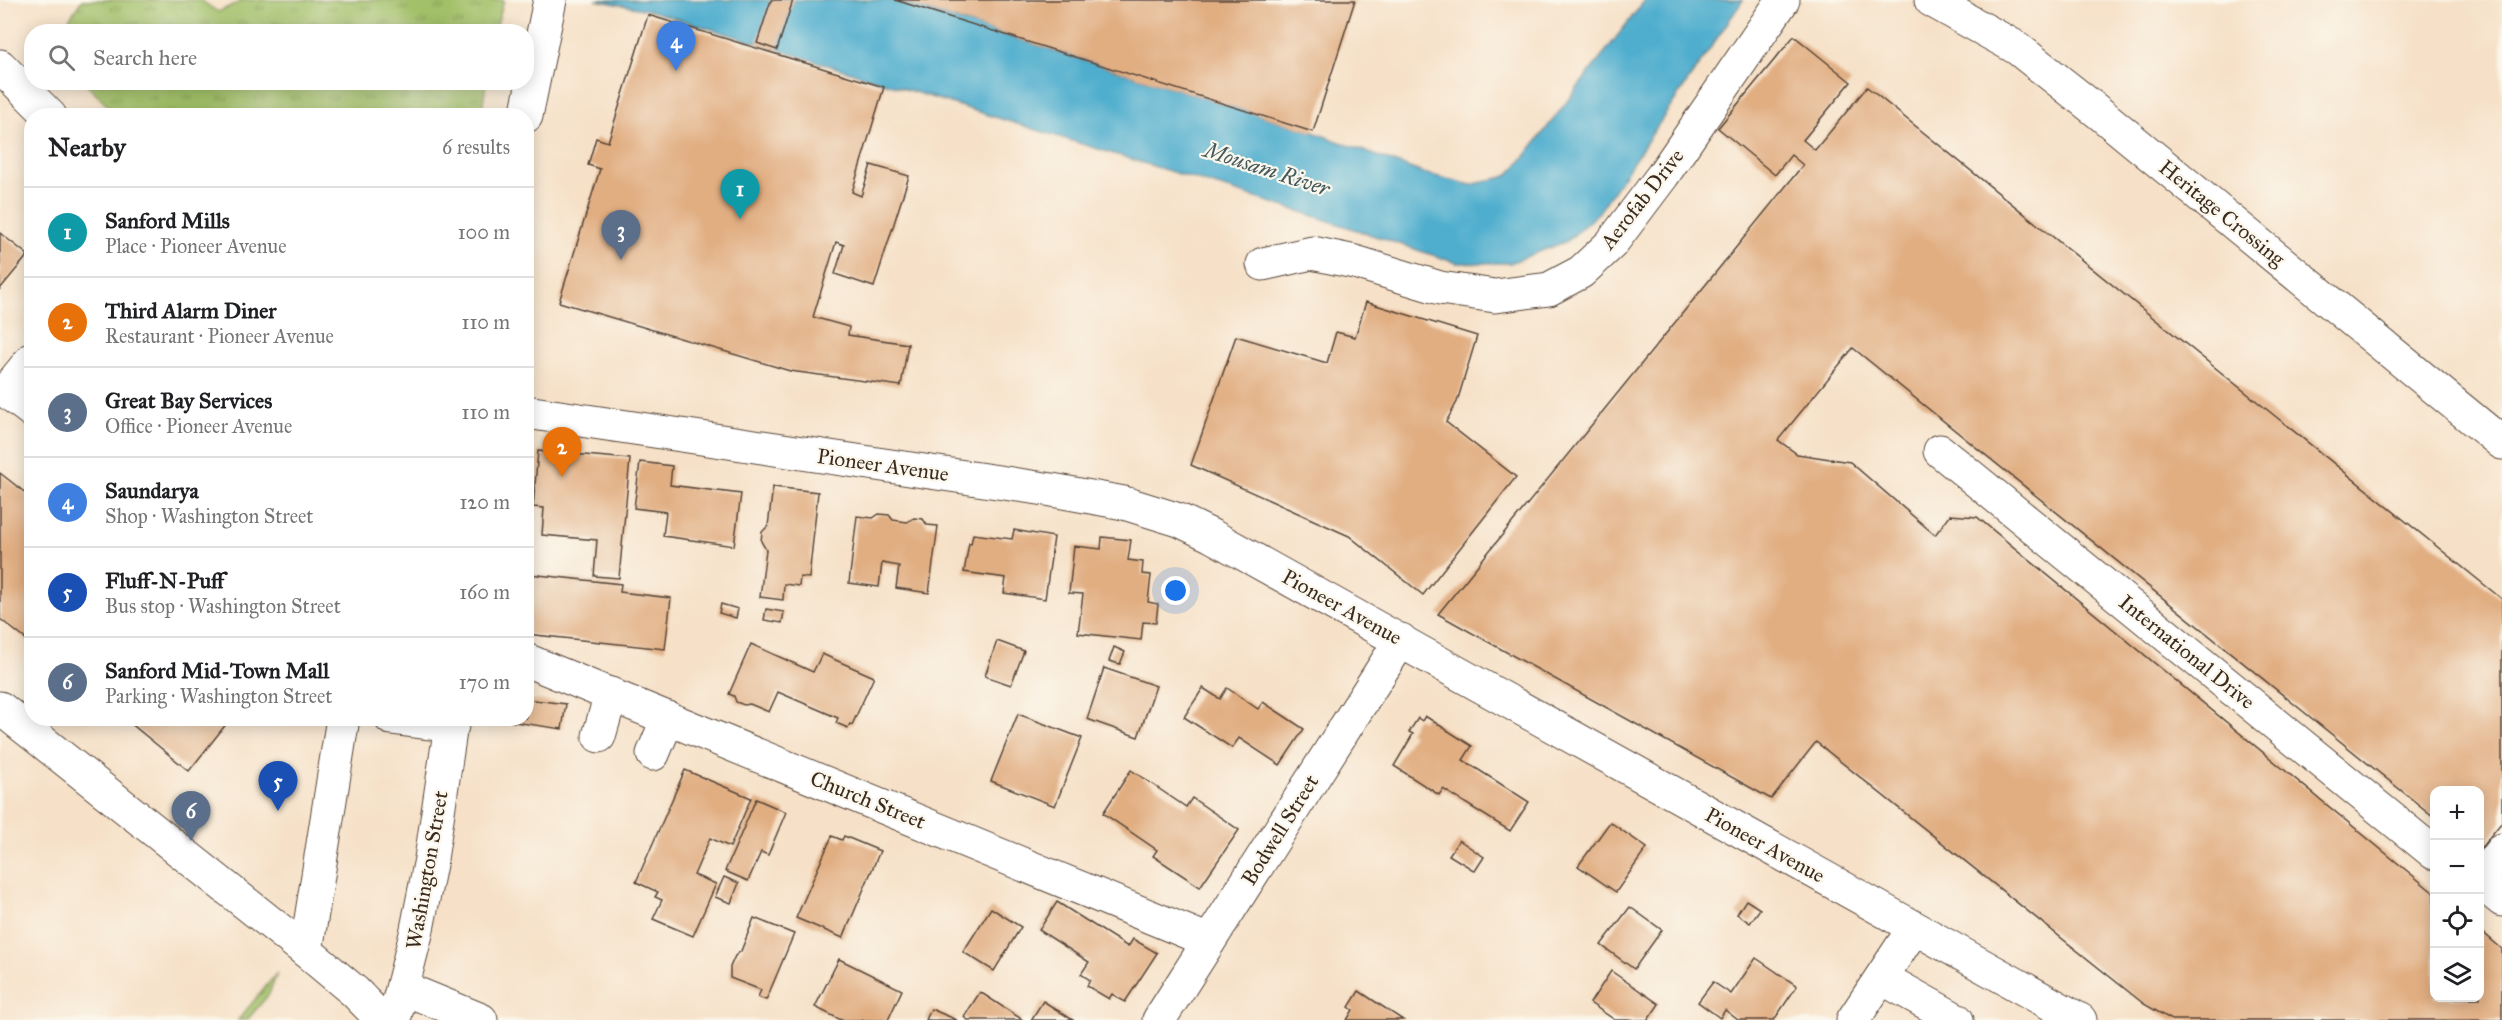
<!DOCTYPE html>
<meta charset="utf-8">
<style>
body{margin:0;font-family:"IM FELL Great Primer",serif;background:#f2f2f2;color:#202124}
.controls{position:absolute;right:18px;bottom:18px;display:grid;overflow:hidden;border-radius:12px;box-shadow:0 3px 15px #0003}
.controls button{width:54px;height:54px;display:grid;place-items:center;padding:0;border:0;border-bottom:2px solid #e0e0e0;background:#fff;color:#202124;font:30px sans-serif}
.you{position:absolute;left:1176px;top:591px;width:21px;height:21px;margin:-15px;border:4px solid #fff;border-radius:50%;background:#1a73e8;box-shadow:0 0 0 9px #1a73e833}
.badge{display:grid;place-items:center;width:39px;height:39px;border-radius:50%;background:#b5179e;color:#fff;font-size:20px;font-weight:700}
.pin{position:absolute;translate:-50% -50px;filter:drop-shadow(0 2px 3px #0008)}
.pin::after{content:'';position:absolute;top:32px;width:21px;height:18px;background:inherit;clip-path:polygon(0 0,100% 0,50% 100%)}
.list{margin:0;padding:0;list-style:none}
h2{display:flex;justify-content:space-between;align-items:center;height:78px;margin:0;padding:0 24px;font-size:26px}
h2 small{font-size:20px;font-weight:400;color:#757577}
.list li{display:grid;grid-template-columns:39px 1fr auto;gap:18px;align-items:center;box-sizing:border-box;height:90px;padding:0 24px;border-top:2px solid #e0e0e0}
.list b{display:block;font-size:22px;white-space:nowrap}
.list p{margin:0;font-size:20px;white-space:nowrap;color:#757577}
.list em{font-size:20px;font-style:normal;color:#757577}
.icon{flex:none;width:33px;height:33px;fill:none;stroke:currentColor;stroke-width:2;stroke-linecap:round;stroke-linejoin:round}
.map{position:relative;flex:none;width:2502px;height:1020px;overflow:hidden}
.search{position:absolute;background:#fff;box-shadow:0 3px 15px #0003;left:24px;top:24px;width:510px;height:66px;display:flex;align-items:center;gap:15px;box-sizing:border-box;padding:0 21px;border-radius:24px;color:#757577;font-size:22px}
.panel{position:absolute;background:#fff;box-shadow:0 3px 15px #0003;left:24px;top:108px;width:510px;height:618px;border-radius:24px}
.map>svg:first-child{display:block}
.grass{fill:url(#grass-dots);stroke:#6e7543;stroke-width:1.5}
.park{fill:url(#park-tufts);stroke:#6e7543;stroke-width:1.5}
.water{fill:#50aece;stroke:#466c76;stroke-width:1.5}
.building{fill:#e1ae82}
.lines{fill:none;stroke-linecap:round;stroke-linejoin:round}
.minor-casing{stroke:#574538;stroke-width:35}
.minor{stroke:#fff;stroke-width:33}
.labels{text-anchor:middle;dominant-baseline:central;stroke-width:4.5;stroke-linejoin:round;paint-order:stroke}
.street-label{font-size:21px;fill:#3b2a1e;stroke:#fbf7ec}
.water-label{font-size:22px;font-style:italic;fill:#42585c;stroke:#fbf7ec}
</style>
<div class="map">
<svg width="2502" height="1020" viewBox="0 0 2502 1020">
<defs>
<pattern id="grass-dots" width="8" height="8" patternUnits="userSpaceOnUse" patternTransform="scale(1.5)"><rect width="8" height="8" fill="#a1c068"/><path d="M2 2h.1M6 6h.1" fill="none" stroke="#849c55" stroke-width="1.8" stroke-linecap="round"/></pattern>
<pattern id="park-tufts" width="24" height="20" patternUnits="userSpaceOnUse" patternTransform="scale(1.5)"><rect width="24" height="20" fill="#a1c068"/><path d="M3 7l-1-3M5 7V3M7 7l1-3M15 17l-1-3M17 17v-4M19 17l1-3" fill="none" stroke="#849c55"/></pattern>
</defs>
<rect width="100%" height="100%" fill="#fbf7ec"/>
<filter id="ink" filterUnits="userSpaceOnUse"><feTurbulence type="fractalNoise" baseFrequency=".0167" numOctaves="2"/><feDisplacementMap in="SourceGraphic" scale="12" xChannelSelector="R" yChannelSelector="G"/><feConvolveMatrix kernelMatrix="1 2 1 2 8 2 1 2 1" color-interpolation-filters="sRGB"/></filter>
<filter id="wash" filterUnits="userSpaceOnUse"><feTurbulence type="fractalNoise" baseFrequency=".008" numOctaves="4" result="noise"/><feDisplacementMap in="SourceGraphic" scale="24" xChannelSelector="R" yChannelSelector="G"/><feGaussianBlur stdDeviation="1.35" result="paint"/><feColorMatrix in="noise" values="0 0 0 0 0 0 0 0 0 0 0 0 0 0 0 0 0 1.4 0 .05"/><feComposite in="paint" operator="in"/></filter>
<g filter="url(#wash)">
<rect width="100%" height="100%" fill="#f6e1c8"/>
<!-- grass -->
<path class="grass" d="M 277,973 L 269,994 L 247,1020 L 238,1020 Z"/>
<!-- park -->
<g class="park">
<path d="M 82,0 L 200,0 L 218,12 L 244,0 L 504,0 L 495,31 L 61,31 Z"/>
<path d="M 85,83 L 486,83 L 481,116 L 117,115 Z"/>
</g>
<!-- water -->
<path class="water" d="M 596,0 L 893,0 L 1313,132 L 1423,173 L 1471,185 L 1507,176 L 1523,159 L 1645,0 L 1743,0 L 1599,212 L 1567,241 L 1510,263 L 1457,263 L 1314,216 L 757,43 L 648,10 Z"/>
<g id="blocks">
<!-- building -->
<g class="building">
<path d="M 771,0 L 793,0 L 777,50 L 757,43 Z"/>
<path d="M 895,0 L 1355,0 L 1313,132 Z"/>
<path d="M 648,15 L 884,87 L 852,192 L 861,196 L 871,165 L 909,176 L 874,287 L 835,274 L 844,245 L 836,242 L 813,317 L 849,327 L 848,335 L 908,344 L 901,386 L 790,371 L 559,302 L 600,169 L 588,165 L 596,138 L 608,142 Z"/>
<path d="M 1794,36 L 1851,82 L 1803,140 L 1815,150 L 1867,87 L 2502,599 L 2502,822 L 2480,849 L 2480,790 L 2434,790 L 2434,817 L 1853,348 L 1778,440 L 1797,454 L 1850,462 L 1935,535 L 1950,515 L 1977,517 L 2434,893 L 2434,998 L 2480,998 L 2480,930 L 2502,949 L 2502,1020 L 2172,1020 L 2144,1004 L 1816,742 L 1771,799 L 1438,614 L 1803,165 L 1791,155 L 1775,175 L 1718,128 Z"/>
<path d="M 0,233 L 28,255 L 0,289 Z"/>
<path d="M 1366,302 L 1477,336 L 1457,402 L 1446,422 L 1516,477 L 1423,595 L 1349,536 L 1191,465 L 1236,336 L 1327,363 L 1336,332 L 1355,337 Z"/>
<path d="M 538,451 L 630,459 L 619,578 L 594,576 L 597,540 L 542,535 L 544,508 L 533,507 Z"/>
<path d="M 640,462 L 672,466 L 670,485 L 741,494 L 734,546 L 663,536 L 666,512 L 634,508 Z"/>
<path d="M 0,473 L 32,498 L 32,644 L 0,619 Z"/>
<path d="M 773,487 L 818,492 L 809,578 L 800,577 L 799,586 L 784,584 L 783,600 L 760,597 L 766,550 L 761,541 L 762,532 L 768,526 Z"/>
<path d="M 879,514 L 889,515 L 893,520 L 907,522 L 914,518 L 923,519 L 927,525 L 938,526 L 929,593 L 896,588 L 899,566 L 882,563 L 879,587 L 849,583 L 857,516 L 873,518 Z"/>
<path d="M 1014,530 L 1054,537 L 1045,599 L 1004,593 L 1006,578 L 964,572 L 969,543 L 971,544 L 973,534 L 1012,539 Z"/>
<path d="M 1102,537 L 1131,540 L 1128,560 L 1143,562 L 1142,574 L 1151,575 L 1148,602 L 1158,604 L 1156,623 L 1143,622 L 1141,640 L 1078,633 L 1083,594 L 1069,593 L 1074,546 L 1101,549 Z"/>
<path d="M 529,574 L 621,584 L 620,592 L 671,598 L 665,649 L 526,634 Z"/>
<path d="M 721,604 L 738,609 L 736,618 L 719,613 Z"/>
<path d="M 766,609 L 784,612 L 782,623 L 764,620 Z"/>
<path d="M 997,641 L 1024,651 L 1011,685 L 985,676 Z"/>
<path d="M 751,644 L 813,672 L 822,654 L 874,677 L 852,725 L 850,724 L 848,728 L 836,723 L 838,718 L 778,692 L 769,712 L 750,704 L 744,705 L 736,702 L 734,696 L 729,694 Z"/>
<path d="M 1114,647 L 1125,652 L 1120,664 L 1109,661 Z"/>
<path d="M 1104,668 L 1156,686 L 1138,737 L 1087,719 Z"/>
<path d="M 1203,688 L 1220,699 L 1227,688 L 1258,709 L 1263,702 L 1304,729 L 1280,765 L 1239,738 L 1232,748 L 1184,717 Z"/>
<path d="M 526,699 L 566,704 L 562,729 L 507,721 L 508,718 L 526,718 Z"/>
<path d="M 1018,714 L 1082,738 L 1055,806 L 991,781 Z"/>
<path d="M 1425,716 L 1472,746 L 1463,760 L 1529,802 L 1510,831 L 1443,789 L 1439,795 L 1394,766 L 1413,734 L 1409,732 L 1418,718 L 1422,721 Z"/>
<path d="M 124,718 L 231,718 L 189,771 Z"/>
<path d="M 685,770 L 751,798 L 730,847 L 710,838 L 694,875 L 716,884 L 693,936 L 653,919 L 662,900 L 655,897 L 658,892 L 636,882 Z"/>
<path d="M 1131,770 L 1186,807 L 1192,798 L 1239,830 L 1200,887 L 1153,856 L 1157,850 L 1103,813 Z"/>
<path d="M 756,799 L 786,812 L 768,855 L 761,852 L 748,881 L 725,871 Z"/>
<path d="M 1610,822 L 1647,848 L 1616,892 L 1578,866 Z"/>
<path d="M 832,836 L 842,840 L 844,836 L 880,851 L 843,938 L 796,918 Z"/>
<path d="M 1459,840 L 1484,857 L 1475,871 L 1449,855 Z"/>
<path d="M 724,877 L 739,883 L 731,903 L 715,897 Z"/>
<path d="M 1746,900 L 1760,909 L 1750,923 L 1737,914 Z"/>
<path d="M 1057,902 L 1128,947 L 1133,939 L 1157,953 L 1125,1002 L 1112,994 L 1109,999 L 1087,986 L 1090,980 L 1081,974 L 1089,962 L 1039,930 Z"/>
<path d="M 1630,907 L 1662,930 L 1634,969 L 1601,945 Z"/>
<path d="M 991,908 L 1021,927 L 994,971 L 963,952 Z"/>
<path d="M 754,918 L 794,934 L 766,1000 L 758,997 L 761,990 L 730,978 L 730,967 L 735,956 L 741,951 Z"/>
<path d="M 1756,958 L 1797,986 L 1774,1020 L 1738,1020 L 1725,1010 L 1720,1018 L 1698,1002 L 1713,982 L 1731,994 Z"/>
<path d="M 839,959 L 902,990 L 888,1020 L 841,1020 L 815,1007 Z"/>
<path d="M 1611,971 L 1659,1004 L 1648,1020 L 1615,1020 L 1590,1003 Z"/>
<path d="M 1359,991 L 1403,1020 L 1347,1020 L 1353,1010 L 1349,1007 Z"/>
<path d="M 980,992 L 1023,1020 L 968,1020 L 964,1017 Z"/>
<path d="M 1043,1001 L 1073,1020 L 1031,1020 Z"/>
<path d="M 931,1009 L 957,1020 L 926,1020 Z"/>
</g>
</g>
</g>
<g filter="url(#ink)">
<use href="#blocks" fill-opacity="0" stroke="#574538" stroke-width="1.5"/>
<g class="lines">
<!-- minor casing -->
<g class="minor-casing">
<g id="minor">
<path d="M 1931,0 L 2017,48 L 2102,115 L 2502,443"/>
<path d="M 0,66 L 50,116"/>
<path d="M 526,116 L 550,0"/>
<path d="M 1263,264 L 1312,253 L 1355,262 L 1440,288 L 1495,296 L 1549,289 L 1581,272 L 1611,244 L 1663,175 L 1783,0"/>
<path d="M 32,359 L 6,391 L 32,411"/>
<path d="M 526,412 L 1052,490 L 1124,503 L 1179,520 L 1212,536 L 2080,1020"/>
<path d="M 1940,451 L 2434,853"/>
<path d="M 526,660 L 1209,941"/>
<path d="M 0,708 L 306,951 L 355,992 L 382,1020"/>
<path d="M 391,718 L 452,726"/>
<path d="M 599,736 L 611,694"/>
<path d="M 653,754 L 668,718"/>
<path d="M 2480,879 L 2502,850"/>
<path d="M 2480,882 L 2502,900"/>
<path d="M 306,951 L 343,718"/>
<path d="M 1882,978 L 1957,1020"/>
<path d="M 403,988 L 481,1020"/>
<path d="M 394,1020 L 416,934 L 431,859 L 452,718"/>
<path d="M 1159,1020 L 1401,640"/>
<path d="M 1853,1020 L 1914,928"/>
</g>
</g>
<!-- minor -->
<use href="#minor" class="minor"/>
</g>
</g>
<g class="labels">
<!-- street labels -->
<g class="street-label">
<text transform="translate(1642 199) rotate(-52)">Aerofab Drive</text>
<text transform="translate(2222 213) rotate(39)">Heritage Crossing</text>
<text transform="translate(883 465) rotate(8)">Pioneer Avenue</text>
<text transform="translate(1342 607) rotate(29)">Pioneer Avenue</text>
<text transform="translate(2187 652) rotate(39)">International Drive</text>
<text transform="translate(868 800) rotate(22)">Church Street</text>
<text transform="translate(1280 830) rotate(-58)">Bodwell Street</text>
<text transform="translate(1765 845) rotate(29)">Pioneer Avenue</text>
<text transform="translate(427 870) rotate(-80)">Washington Street</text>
</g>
<!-- water labels -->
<g class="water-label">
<text transform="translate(1267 169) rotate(18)">Mousam River</text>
</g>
</g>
</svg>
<div class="controls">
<button>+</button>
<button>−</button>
<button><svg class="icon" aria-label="locate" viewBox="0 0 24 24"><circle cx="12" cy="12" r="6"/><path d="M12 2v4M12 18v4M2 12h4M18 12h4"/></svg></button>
<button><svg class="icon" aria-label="layers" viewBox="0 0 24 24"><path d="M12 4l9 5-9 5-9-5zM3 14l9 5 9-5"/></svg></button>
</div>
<div class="you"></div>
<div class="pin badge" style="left:740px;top:219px;background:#0f9aa8">1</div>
<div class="pin badge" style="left:562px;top:477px;background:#e8710a">2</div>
<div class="pin badge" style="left:621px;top:260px;background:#5c6f8a">3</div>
<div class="pin badge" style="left:676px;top:71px;background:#3f7fe0">4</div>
<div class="pin badge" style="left:278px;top:811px;background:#1a4fb4">5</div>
<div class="pin badge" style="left:191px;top:841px;background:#5c6f8a">6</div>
<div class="search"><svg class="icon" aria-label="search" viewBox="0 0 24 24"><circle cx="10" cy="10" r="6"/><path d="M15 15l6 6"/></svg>Search here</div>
<section class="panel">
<h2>Nearby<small>6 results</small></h2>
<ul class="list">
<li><span class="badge" style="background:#0f9aa8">1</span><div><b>Sanford Mills</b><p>Place · Pioneer Avenue</p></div><em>100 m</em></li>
<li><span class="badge" style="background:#e8710a">2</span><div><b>Third Alarm Diner</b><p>Restaurant · Pioneer Avenue</p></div><em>110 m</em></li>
<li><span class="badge" style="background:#5c6f8a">3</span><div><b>Great Bay Services</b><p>Office · Pioneer Avenue</p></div><em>110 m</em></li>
<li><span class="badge" style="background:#3f7fe0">4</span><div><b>Saundarya</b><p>Shop · Washington Street</p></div><em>120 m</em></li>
<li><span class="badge" style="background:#1a4fb4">5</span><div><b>Fluff-N-Puff</b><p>Bus stop · Washington Street</p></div><em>160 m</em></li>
<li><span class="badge" style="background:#5c6f8a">6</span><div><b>Sanford Mid-Town Mall</b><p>Parking · Washington Street</p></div><em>170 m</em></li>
</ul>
</section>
</div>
